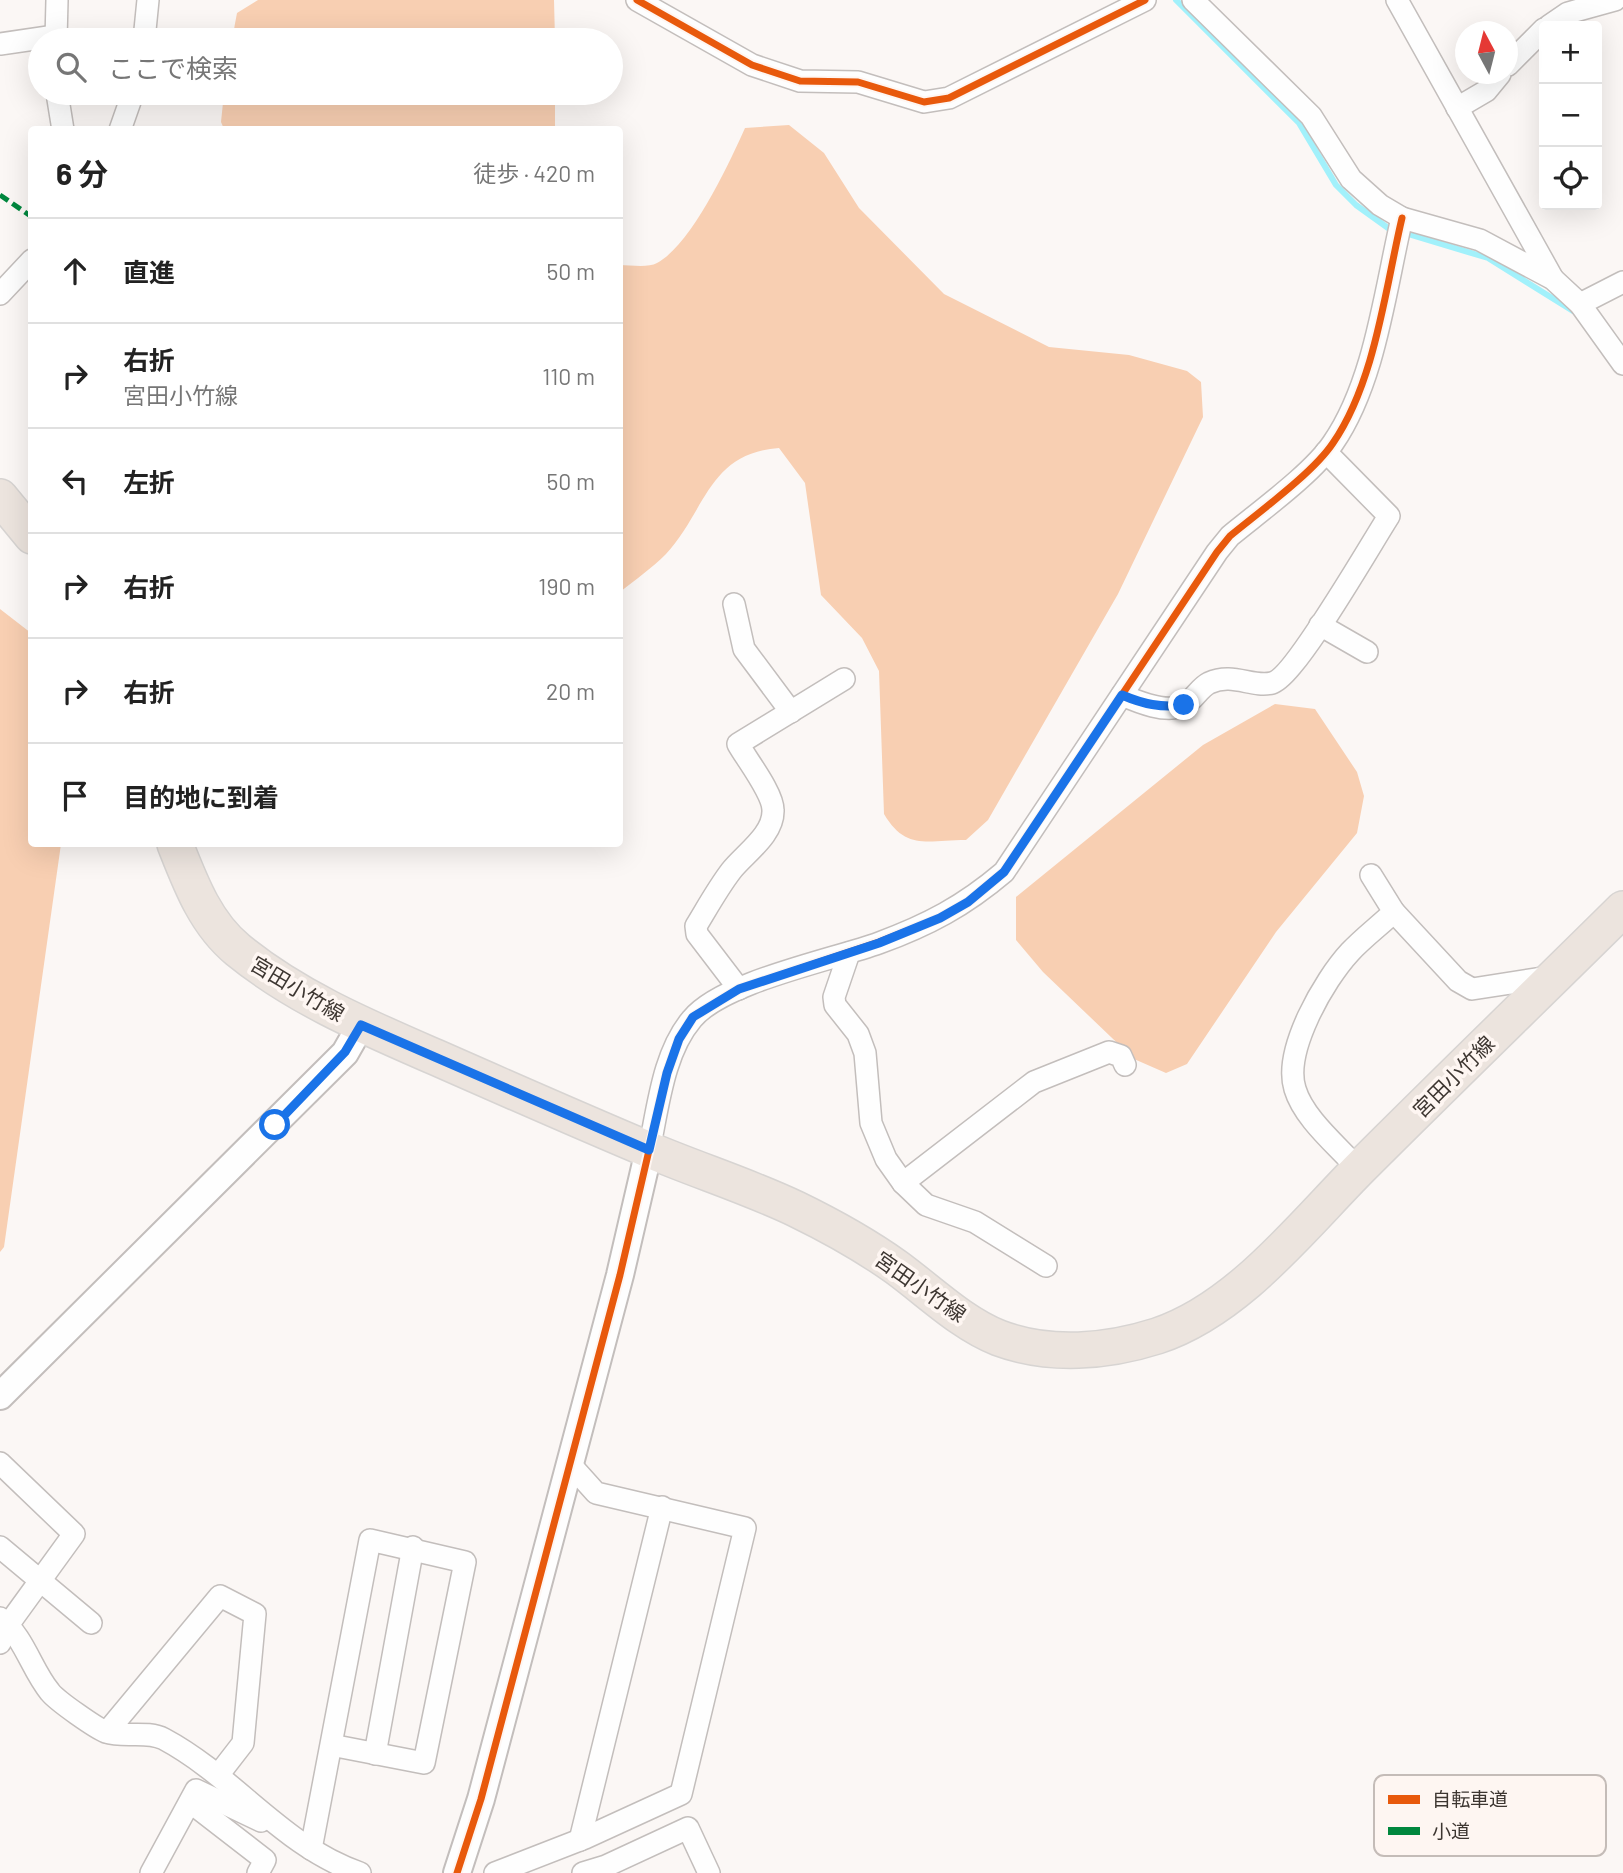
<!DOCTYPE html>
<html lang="ja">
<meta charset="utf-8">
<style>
body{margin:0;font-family:Barlow,"Noto Sans JP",sans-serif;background:#f2f2f2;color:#222}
.controls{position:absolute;right:21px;top:21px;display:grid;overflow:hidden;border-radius:7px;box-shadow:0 7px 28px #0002}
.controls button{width:63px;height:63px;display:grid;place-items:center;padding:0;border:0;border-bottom:2px solid #e0e0e0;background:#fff;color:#222;font:35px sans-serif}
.compass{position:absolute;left:1455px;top:21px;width:63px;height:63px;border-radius:50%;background:#fff;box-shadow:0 7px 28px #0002;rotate:353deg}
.stop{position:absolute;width:21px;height:21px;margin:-16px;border:5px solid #1a73e8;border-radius:50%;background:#fff}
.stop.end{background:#1a73e8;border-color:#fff;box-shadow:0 2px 7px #0008}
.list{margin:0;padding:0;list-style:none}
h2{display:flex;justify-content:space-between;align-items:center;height:91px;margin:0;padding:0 28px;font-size:30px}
h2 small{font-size:23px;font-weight:400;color:#767676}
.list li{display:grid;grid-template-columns:46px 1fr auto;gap:21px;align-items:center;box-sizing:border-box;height:105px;padding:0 28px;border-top:2px solid #e0e0e0}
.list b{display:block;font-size:26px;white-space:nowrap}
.list p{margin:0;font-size:23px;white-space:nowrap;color:#767676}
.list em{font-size:23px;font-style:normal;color:#767676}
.icon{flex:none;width:38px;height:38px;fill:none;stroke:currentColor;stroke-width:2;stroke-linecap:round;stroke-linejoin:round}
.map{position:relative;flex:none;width:1623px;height:1873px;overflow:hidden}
.search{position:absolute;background:#fff;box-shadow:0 7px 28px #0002;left:28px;top:28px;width:595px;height:77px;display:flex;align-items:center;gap:18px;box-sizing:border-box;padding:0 24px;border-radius:38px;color:#767676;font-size:26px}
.panel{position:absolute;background:#fff;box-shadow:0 7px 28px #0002;left:28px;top:126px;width:595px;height:721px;border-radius:7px}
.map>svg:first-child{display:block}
.forest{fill:#f8cfb2}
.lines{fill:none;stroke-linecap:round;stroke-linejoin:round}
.stream{stroke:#a2f1fb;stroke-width:6}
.minor-casing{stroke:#c3bebc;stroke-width:24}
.tertiary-casing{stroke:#c3bebc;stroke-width:30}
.primary-casing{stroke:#d7d4d2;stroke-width:38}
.minor{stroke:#fefefe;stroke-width:21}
.tertiary{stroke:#fefefe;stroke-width:26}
.primary{stroke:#ece4de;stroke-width:35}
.quiet{stroke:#00873e;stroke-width:5;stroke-dasharray:10 5;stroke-linecap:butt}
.cycleway-casing{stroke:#fef6f2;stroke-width:11}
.cycleway{stroke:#e8590c;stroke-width:7}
.route{stroke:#1a73e8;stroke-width:9}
.labels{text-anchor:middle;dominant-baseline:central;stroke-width:7;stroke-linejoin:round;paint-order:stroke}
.street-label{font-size:21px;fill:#3d3631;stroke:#fef6f2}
.key{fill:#fef6f2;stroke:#c4bcb8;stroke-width:2}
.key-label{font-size:19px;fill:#3d3631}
</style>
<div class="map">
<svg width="1623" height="1873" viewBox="0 0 1623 1873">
<rect width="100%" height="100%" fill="#fbf7f5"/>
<!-- forest -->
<g class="forest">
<path d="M 258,0 L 554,0 L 555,40 L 232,40 L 237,13 Z"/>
<path d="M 224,93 L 555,93 L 555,129 L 224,129 L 221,122 Z"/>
<path d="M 789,125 L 824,153 L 859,208 L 944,294 L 1049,347 L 1129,355 L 1187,371 L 1201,382 L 1203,417 L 1118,594 L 988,820 L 966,840 C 927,840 906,851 884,814 L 879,671 L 862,638 L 821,595 L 805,483 L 779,448 C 708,453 706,511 666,554 C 652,568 635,580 620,592 L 620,265 C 630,265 648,268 657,263 C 691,245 729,164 745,128 Z"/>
<path d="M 0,609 L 31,633 L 32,844 L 61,844 L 4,1247 L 0,1252 Z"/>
<path d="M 1275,704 L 1315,709 L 1357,772 L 1364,796 L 1357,833 L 1276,932 L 1187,1064 L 1166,1073 L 1134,1059 L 1043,972 L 1016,940 L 1016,897 L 1203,745 Z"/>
</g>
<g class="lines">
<!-- stream -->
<path class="stream" d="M 1176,0 L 1299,123 L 1336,185 L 1356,205 L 1388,228 L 1488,258 L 1573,311"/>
<!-- minor casing -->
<g class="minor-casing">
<g id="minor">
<path d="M 637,0 L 752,65 L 800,81 L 858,82 L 924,102 L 949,98 L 1145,0"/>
<path d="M 1193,0 L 1311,116 L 1351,179 L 1380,205 L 1402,218 L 1480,240 L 1553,279 L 1580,304 L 1623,364"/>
<path d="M 1397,0 L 1553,279"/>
<path d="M 1549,26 L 1568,13 L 1615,0"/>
<path d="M 56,40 L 57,0"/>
<path d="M 144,40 L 148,0"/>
<path d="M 0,44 L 55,36"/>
<path d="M 1508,65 L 1544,29"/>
<path d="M 57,93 L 63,130"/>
<path d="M 1457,108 L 1486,91 L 1500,74"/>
<path d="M 120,130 L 133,93"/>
<path d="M 0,294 L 32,260"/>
<path d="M 1580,304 L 1623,282"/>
<path d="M 734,604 L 744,649 L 791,712"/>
<path d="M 1320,625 L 1367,652"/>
<path d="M 1122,695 C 1138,702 1167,714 1184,705 C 1194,700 1199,688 1209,683 C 1233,672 1252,688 1272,683 C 1295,677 1372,542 1389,516 L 1326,452"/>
<path d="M 1394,912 L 1458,981 L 1472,989 L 1555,976"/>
<path d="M 849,953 L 834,997 L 835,1005 L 858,1034 L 865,1053 L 871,1123 L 886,1159 L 903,1183 L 926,1205 L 975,1222 L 1046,1266"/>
<path d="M 739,989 L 697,934 L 696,926 C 707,908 718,888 731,871 C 744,854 774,835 773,810 C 773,793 747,760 738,744 L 844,679"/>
<path d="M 649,1150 C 658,1108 663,1053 692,1019 C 722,982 832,960 879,943 C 928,925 964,906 1004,872 L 1217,552 L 1230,536 C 1259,512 1313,473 1333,443 C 1375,382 1385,290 1402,218"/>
<path d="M 1358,1169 C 1338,1146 1304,1119 1295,1089 C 1283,1051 1324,980 1350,952 C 1363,938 1379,926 1394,912 L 1371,875"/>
<path d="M 903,1183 L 1034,1082 L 1109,1052 L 1121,1056 L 1125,1065"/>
<path d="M 0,1463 L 74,1534 L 8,1625 L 0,1643"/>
<path d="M 0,1547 L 91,1623"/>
<path d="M 0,1618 C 25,1638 31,1669 50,1692 C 57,1701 96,1728 106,1732 C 124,1738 147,1730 164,1739 C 235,1777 283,1847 360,1873"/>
<path d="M 107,1732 L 220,1596 L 255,1614 L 243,1743 L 219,1774"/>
<path d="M 375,1754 L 413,1547"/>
<path d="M 190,1802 L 265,1860 L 258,1873"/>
<path d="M 580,1840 L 662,1507"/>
<path d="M 311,1849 L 370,1540 L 465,1562 L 424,1763 L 331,1745"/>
<path d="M 151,1873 L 196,1790 L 261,1821"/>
<path d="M 495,1873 L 585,1838 L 681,1794 L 745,1528 L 596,1493 L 569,1463"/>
<path d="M 583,1873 L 606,1866 L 688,1828 L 709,1873"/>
</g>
</g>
<!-- tertiary casing -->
<g class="tertiary-casing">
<g id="tertiary">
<path d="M 0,1396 L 345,1053 L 361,1025"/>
<path d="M 457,1873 L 481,1799 L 620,1275 L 649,1150"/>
</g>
</g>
<!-- primary casing -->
<g class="primary-casing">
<g id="primary">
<path d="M 0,497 L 32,536"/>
<path d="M 175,844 C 190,882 205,923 238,950 C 298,999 371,1029 442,1060 C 510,1090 578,1120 647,1149 C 696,1170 748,1186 796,1209 C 831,1226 865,1245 896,1267 C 929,1291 961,1323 999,1338 C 1050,1357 1107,1352 1157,1336 C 1239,1309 1303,1225 1362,1166 C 1448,1080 1536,995 1623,909"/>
</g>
</g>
<!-- minor -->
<use href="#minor" class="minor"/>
<!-- tertiary -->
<use href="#tertiary" class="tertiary"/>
<!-- primary -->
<use href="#primary" class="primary"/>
<!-- quiet -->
<path class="quiet" d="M 0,195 L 32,217"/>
<!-- cycleway casing -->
<g class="cycleway-casing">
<g id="cycleway">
<path d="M 637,0 L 752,65 L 800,81 L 858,82 L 924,102 L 949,98 L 1145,0"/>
<path d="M 457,1873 L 481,1799 L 620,1275 L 667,1073 L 679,1039 L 693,1017 L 739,989 L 879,942 L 940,918 L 968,902 L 1004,872 L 1217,552 L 1230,536 C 1259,512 1313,473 1333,443 C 1375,382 1385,290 1402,218"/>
</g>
</g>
<!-- cycleway -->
<use href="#cycleway" class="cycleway"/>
</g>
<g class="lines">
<!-- route -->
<path class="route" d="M 275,1125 L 345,1052 L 361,1025 L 649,1150 L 667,1073 L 679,1039 L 693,1017 L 739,989 L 879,943 L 940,918 L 968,902 L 1004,872 L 1122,695 C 1143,704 1161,708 1184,705"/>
</g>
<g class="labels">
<!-- street labels -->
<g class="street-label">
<text transform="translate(298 988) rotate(31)">宮田小竹線</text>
<text transform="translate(1453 1076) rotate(-45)">宮田小竹線</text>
<text transform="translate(921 1286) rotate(35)">宮田小竹線</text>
</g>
</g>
<!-- legend -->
<rect x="1374" y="1775" width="232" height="81" rx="10" class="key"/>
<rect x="1388" y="1795" width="32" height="9" fill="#e8590c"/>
<rect x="1388" y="1827" width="32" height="8" fill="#00873e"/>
<g class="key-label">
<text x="1432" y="1806">自転車道</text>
<text x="1432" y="1838">小道</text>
</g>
</svg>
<div class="controls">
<button>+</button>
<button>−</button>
<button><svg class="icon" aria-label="locate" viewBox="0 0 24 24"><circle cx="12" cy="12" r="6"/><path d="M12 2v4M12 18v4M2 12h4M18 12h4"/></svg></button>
</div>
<svg class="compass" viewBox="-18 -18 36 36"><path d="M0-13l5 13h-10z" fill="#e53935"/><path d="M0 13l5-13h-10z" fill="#767676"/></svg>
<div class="stop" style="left:275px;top:1125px"></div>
<div class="stop end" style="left:1184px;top:705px"></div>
<div class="search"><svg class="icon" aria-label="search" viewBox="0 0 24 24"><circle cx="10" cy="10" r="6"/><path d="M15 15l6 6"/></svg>ここで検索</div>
<section class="panel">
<h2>6 分<small>徒歩 · 420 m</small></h2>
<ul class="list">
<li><svg class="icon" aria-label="ahead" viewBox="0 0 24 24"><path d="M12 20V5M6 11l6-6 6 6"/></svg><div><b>直進</b></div><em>50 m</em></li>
<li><svg class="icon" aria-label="right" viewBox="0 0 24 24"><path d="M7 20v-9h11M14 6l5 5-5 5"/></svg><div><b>右折</b><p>宮田小竹線</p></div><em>110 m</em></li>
<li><svg class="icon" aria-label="left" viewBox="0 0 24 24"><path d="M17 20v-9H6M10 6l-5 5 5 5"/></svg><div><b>左折</b></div><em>50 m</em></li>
<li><svg class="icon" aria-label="right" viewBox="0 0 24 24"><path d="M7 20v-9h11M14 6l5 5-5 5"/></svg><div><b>右折</b></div><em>190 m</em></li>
<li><svg class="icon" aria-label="right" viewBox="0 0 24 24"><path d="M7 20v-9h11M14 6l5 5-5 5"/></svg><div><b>右折</b></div><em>20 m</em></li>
<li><svg class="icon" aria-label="arrive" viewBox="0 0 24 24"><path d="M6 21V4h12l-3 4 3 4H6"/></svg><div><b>目的地に到着</b></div></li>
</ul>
</section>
</div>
